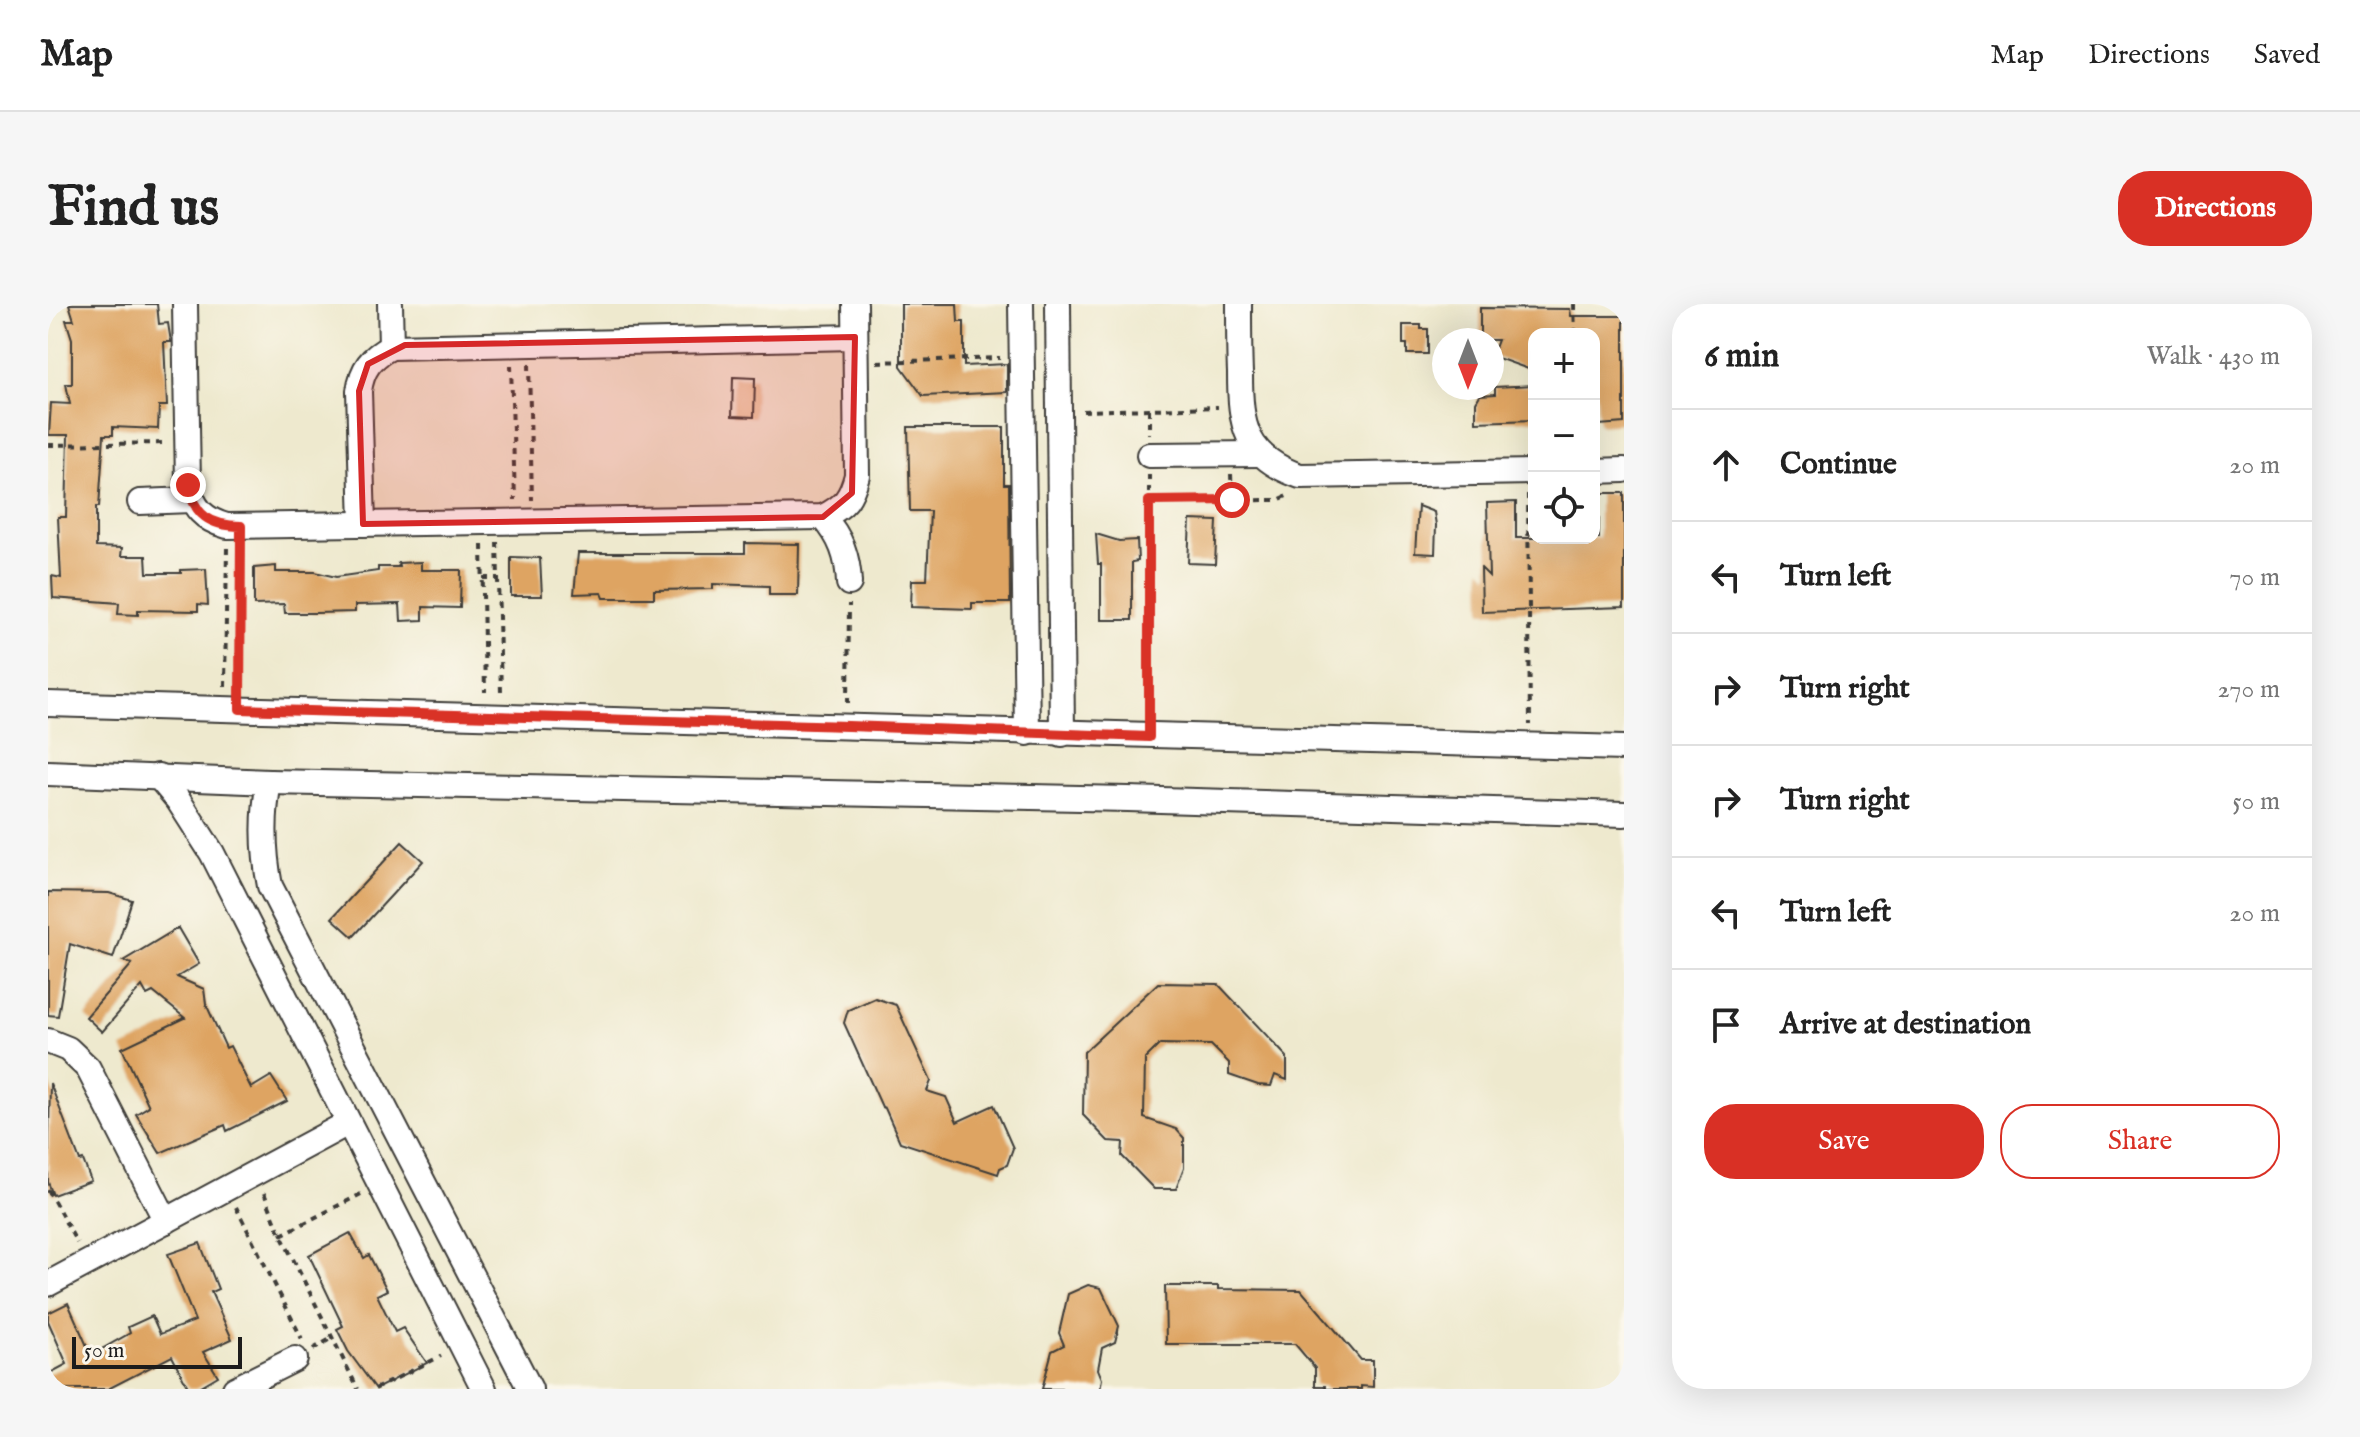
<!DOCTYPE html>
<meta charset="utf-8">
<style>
body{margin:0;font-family:"IM FELL English",serif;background:#f6f6f6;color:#222}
.controls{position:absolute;right:24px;top:24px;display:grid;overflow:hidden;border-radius:16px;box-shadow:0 8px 32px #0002}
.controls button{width:72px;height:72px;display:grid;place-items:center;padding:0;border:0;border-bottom:2px solid #e0e0e0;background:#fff;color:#222;font:40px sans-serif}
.compass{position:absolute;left:1384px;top:24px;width:72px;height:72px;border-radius:50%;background:#fff;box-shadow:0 8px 32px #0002;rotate:180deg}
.scale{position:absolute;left:24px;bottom:20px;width:170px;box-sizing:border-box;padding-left:8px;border:4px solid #1c1c1c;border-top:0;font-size:22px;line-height:28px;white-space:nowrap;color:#1c1c1c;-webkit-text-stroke:6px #fbf7ec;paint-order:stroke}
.stop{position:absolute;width:24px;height:24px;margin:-18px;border:6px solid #d93025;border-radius:50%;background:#fff}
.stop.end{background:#d93025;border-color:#fff;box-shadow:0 2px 8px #0008}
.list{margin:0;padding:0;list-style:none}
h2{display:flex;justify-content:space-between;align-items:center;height:104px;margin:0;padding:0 32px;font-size:34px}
h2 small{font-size:26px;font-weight:400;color:#767676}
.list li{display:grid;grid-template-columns:52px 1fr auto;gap:24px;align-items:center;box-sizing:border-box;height:112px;padding:0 32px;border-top:2px solid #e0e0e0}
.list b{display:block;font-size:30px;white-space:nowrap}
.list em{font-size:26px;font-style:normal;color:#767676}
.actions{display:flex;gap:16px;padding:24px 32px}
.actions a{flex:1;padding:18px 0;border:2px solid #d93025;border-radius:32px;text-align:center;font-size:28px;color:#d93025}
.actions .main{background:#d93025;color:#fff}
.icon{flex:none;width:44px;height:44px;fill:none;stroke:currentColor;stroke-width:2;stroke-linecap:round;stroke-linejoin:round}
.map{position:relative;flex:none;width:1576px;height:1085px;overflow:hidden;border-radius:32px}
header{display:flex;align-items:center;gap:48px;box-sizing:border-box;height:112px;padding:0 40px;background:#fff;border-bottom:2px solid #e0e0e0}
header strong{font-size:38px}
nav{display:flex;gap:44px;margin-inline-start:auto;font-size:28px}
.intro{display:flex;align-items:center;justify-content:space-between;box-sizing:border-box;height:192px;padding:0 48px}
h1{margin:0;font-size:56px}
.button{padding:20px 36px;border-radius:32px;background:#d93025;color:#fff;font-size:28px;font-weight:700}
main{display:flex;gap:48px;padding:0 48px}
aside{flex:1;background:#fff;border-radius:32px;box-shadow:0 8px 32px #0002}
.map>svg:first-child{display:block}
.building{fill:#dea462}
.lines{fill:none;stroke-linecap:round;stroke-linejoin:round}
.minor-casing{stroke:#3c3b37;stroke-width:28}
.path{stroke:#3c3b37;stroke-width:4;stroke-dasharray:6 6;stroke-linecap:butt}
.minor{stroke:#fff;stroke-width:24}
.route{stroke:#d93025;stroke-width:10}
.marked{fill:#d62828;fill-opacity:0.2;stroke:#d62828;stroke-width:6;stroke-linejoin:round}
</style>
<header>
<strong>Map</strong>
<nav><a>Map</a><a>Directions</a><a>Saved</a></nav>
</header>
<div class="intro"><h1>Find us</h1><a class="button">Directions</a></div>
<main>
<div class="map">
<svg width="1576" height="1085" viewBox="0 0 1576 1085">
<rect width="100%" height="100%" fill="#fbf7ec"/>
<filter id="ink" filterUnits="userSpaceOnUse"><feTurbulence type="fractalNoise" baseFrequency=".0125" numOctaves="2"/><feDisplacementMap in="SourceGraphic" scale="16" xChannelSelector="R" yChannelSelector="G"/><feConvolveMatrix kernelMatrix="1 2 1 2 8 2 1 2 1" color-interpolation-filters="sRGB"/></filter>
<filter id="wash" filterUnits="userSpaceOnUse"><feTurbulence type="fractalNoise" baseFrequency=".006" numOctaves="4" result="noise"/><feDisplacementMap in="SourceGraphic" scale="32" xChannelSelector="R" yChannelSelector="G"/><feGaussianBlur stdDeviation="1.8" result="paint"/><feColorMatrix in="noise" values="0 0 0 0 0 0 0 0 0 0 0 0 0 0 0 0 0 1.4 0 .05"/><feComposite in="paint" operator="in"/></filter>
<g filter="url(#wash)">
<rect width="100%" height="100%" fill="#eee9ce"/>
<g id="blocks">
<!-- building -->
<g class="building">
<path d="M 21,0 L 109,0 L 111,20 L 120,19 L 123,38 L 116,38 L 119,102 L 111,102 L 110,125 L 65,123 L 65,131 L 56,131 L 51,203 L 48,203 L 48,243 L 74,244 L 73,252 L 98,252 L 99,269 L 133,269 L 133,266 L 158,265 L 160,301 L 150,300 L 150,307 L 90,306 L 90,311 L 70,310 L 71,299 L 5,294 L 4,272 L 13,274 L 10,213 L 18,213 L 20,131 L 1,131 L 3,99 L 22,100 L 18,80 L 24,80 L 24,35 L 18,16 L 26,16 Z"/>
<path d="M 853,0 L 909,0 L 910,18 L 916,18 L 916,62 L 959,60 L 959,88 L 875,92 L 853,62 Z"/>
<path d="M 1432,4 L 1522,5 L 1523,12 L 1576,12 L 1576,119 L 1551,121 L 1546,63 L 1546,30 L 1486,30 L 1486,67 L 1444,52 L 1450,36 L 1432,36 Z"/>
<path d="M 1355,21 L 1373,21 L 1373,25 L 1380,25 L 1380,50 L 1359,50 L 1359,40 L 1355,40 Z"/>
<path d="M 685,73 L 707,74 L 706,113 L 684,112 Z"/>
<path d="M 1486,81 L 1486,116 L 1428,118 L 1428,98 L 1432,91 L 1447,90 L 1447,83 Z"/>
<path d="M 860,123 L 956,123 L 956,180 L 961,180 L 962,299 L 924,299 L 924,305 L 863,303 L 864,276 L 879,276 L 882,207 L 862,207 Z"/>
<path d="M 1551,189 L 1576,189 L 1576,303 L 1434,308 L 1433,264 L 1441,272 L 1439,199 L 1468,198 L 1468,234 L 1551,234 Z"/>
<path d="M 1370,202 L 1386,208 L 1388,221 L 1387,250 L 1367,249 Z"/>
<path d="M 1142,216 L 1169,217 L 1167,260 L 1140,259 Z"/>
<path d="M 1048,230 L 1071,237 L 1089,236 L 1090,257 L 1084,258 L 1084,316 L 1053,316 L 1053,260 L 1050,260 Z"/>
<path d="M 697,239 L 751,240 L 750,291 L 721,291 L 721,282 L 665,280 L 665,285 L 606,286 L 606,294 L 556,294 L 554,289 L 526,290 L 530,249 L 697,249 Z"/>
<path d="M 463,253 L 492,254 L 494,292 L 463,292 Z"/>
<path d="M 373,258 L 373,266 L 413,266 L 412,304 L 375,303 L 375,316 L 353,317 L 352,300 L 307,301 L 307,308 L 268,309 L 237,309 L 236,300 L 206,301 L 206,264 L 228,262 L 228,268 L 267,268 L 288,273 L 330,267 L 330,263 L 351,263 L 350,259 Z"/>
<path d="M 354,538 L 375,557 L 305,633 L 284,614 Z"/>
<path d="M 0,588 L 61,589 L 84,596 L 65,654 L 22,640 L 10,712 L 0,711 Z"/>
<path d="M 130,624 L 151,660 L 129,673 L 156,685 L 158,700 L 178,744 L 182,742 L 203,784 L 223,772 L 239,797 L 179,827 L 177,821 L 112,849 L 88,810 L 101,802 L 74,744 L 137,714 L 105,688 L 99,691 L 94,682 L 54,728 L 38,713 L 84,660 L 75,657 Z"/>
<path d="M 1110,679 L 1170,680 L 1239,753 L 1239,776 L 1227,771 L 1223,782 L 1210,781 L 1181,771 L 1181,759 L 1163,741 L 1112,740 L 1097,755 L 1096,814 L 1128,825 L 1136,834 L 1136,864 L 1128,885 L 1106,885 L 1074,852 L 1075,838 L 1060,837 L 1035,811 L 1036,748 Z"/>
<path d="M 827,694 L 848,701 L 883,777 L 879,787 L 898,793 L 909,818 L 946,801 L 965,844 L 959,861 L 952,864 L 950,870 L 852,838 L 837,804 L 834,803 L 796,719 L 800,706 Z"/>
<path d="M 2,779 L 32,857 L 35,856 L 43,877 L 5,891 L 0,878 Z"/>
<path d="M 302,929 L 316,954 L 321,951 L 339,986 L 329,991 L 347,1028 L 355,1024 L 379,1059 L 328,1085 L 300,1047 L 289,1025 L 295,1022 L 261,951 Z"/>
<path d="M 152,939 L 170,985 L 163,988 L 184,1035 L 155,1048 L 170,1072 L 148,1085 L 141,1085 L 124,1052 L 60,1085 L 0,1085 L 0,1070 L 19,1060 L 0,1017 L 0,1009 L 20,999 L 43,1051 L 82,1029 L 80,1023 L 104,1012 L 112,1030 L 147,1017 L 120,950 Z"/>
<path d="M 1040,981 L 1053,984 L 1071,1022 L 1067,1038 L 1054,1044 L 1050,1065 L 1054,1075 L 1052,1085 L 994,1085 L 1004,1047 L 1016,1041 L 1011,1029 L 1020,990 Z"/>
<path d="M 1117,982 L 1170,982 L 1170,985 L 1253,986 L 1313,1056 L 1325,1056 L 1325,1083 L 1313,1082 L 1313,1085 L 1277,1085 L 1277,1082 L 1267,1082 L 1267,1064 L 1247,1040 L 1118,1040 Z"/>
</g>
</g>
</g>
<g filter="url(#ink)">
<use href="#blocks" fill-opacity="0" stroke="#3c3b37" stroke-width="2"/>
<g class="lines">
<!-- minor casing -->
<g class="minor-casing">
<g id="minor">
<path d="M 137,0 L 140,181 C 145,204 156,216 179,222 L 775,213 C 797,202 803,194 809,171 L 807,0"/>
<path d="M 342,0 L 343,43"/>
<path d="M 973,0 L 979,429"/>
<path d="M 1010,0 L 1014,430"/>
<path d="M 1191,0 C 1191,23 1191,46 1192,69 C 1192,122 1197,153 1252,172 L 1486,168"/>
<path d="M 1101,151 L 1212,150"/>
<path d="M 1546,167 L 1576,166"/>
<path d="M 92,198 L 143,196"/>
<path d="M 775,213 C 793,233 800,253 801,279"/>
<path d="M 315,220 L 311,87 C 314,65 323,53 343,43 L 807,33"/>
<path d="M 0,400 C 525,413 1051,432 1576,444"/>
<path d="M 0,469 L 221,478 L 1080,495 L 1576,510"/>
<path d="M 110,472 L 130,496 L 164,549 L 436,1085"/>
<path d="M 221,478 C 214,514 215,546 222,582 L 482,1085"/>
<path d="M 0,737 L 20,745 L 40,764 L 118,917"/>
<path d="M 0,980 L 300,819"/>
<path d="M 187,1085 L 247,1055"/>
</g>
</g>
<!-- path -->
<g class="path">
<path d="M 1526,0 L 1527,30"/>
<path d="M 829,58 L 952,54"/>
<path d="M 481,60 L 484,196"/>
<path d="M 463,61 L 467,196"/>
<path d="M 1101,105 L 1101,130"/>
<path d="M 1035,107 L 1170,103"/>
<path d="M 0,141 L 117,139"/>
<path d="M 1183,170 L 1184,196"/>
<path d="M 1101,171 L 1101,410"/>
<path d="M 1480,190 L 1482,421"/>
<path d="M 1101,197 L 1230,196 L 1241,191"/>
<path d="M 449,238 L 453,389"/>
<path d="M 434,241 L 437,388"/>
<path d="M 435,274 L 450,274"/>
<path d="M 177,382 L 179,243"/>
<path d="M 192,383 L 193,243"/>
<path d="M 800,399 L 801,300"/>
<path d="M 0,886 L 29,939"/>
<path d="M 216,889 L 233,931 L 310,1085"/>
<path d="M 188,903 L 254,1035"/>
<path d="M 233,931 L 313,890"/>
<path d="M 265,1045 L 284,1034"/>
<path d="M 327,1085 L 393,1052"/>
</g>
<!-- minor -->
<use href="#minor" class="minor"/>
</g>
</g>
<g class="lines" filter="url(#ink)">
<!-- route -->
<path class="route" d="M 140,181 C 146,211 162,222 193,222 L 192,405 L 800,422 L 1101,433 L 1101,197 L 1184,196"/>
</g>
<!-- marked area -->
<path class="marked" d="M 807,33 L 804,189 L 775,213 L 315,220 L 311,87 L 320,60 L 357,41 Z"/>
</svg>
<div class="controls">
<button>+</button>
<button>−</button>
<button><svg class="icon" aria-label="locate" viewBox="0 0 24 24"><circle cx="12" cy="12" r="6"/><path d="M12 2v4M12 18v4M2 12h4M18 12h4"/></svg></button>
</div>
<svg class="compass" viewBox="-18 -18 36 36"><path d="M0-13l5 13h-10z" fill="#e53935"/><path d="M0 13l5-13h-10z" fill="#767676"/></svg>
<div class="scale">50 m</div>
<div class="stop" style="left:1184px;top:196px"></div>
<div class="stop end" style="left:140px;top:181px"></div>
</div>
<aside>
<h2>6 min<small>Walk · 430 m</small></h2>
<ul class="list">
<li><svg class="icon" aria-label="ahead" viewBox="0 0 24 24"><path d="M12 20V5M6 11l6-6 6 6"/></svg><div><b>Continue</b></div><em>20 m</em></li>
<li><svg class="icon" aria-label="left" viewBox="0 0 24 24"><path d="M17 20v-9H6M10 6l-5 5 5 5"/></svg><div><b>Turn left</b></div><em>70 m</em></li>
<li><svg class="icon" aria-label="right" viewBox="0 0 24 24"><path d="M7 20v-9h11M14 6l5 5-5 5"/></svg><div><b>Turn right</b></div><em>270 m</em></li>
<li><svg class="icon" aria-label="right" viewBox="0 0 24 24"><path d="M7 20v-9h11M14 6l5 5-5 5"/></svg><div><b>Turn right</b></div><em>50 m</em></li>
<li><svg class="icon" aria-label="left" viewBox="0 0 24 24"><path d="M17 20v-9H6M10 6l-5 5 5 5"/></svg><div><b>Turn left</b></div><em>20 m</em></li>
<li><svg class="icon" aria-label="arrive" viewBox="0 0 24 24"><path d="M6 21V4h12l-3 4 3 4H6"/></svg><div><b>Arrive at destination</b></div></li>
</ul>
<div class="actions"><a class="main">Save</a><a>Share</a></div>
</aside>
</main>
